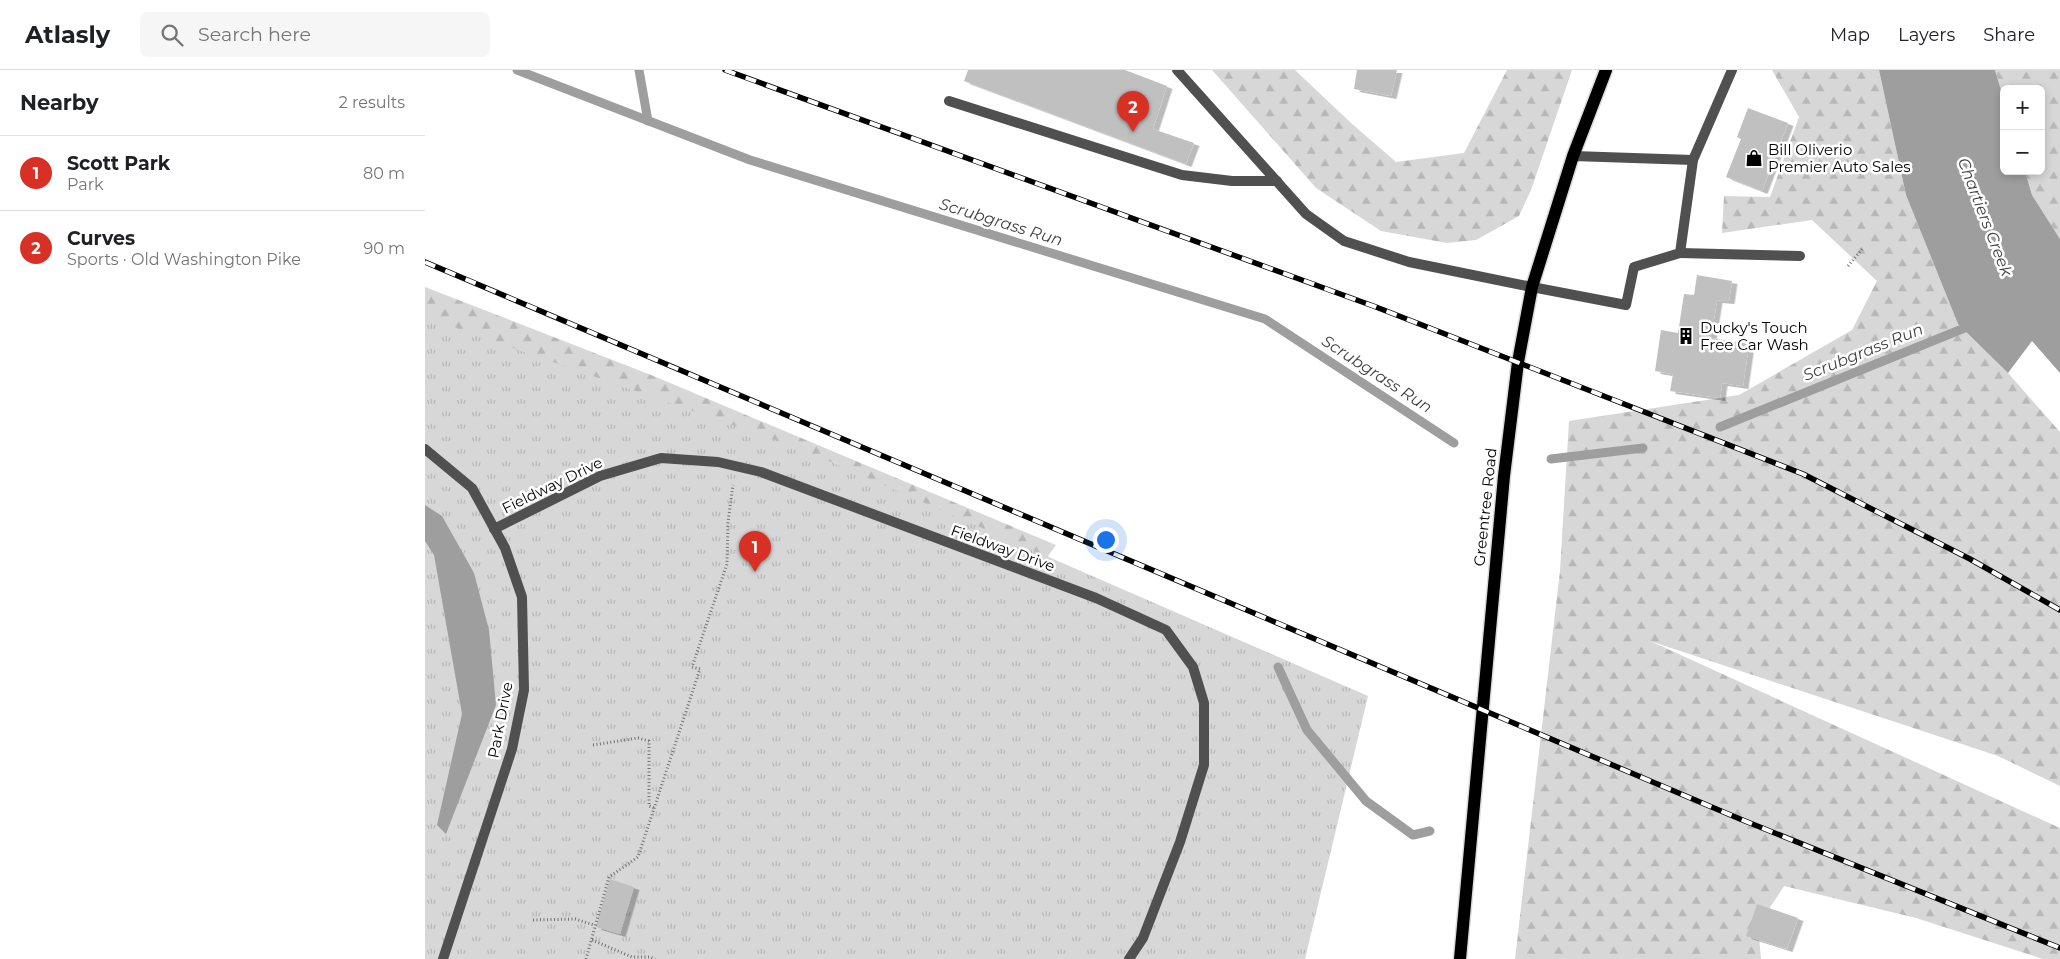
<!DOCTYPE html>
<meta charset="utf-8">
<style>
body{margin:0;font-family:Montserrat,sans-serif;background:#f6f6f6;color:#202124}
.controls{position:absolute;right:15px;top:15px;display:grid;overflow:hidden;border-radius:8px;box-shadow:0 2px 8px #0003}
.controls button{width:45px;height:45px;display:grid;place-items:center;padding:0;border:0;border-bottom:1px solid #e0e0e0;background:#fff;color:#202124;font:25px sans-serif}
.you{position:absolute;left:680px;top:469px;width:18px;height:18px;margin:-12px;border:4px solid #fff;border-radius:50%;background:#1a73e8;box-shadow:0 0 0 8px #1a73e833}
.badge{display:grid;place-items:center;width:32px;height:32px;border-radius:50%;background:#d93025;color:#fff;font-size:16px;font-weight:700}
.pin{position:absolute;translate:-50% -41px;filter:drop-shadow(0 1px 2px #0008)}
.pin::after{content:'';position:absolute;top:26px;width:18px;height:15px;background:inherit;clip-path:polygon(0 0,100% 0,50% 100%)}
.list{margin:0;padding:0;list-style:none}
h2{display:flex;justify-content:space-between;align-items:center;height:65px;margin:0;padding:0 20px;font-size:21px}
h2 small{font-size:16px;font-weight:400;color:#757577}
.list li{display:grid;grid-template-columns:32px 1fr auto;gap:15px;align-items:center;box-sizing:border-box;height:75px;padding:0 20px;border-top:1px solid #e0e0e0}
.list b{display:block;font-size:19px;white-space:nowrap}
.list p{margin:0;font-size:16px;white-space:nowrap;color:#757577}
.list em{font-size:16px;font-style:normal;color:#757577}
.icon{flex:none;width:28px;height:28px;fill:none;stroke:currentColor;stroke-width:2;stroke-linecap:round;stroke-linejoin:round}
.map{position:relative;flex:none;width:1635px;height:889px;overflow:hidden}
header{display:flex;align-items:center;gap:30px;box-sizing:border-box;height:70px;padding:0 25px;background:#fff;border-bottom:1px solid #e0e0e0}
header strong{font-size:24px}
nav{display:flex;gap:28px;margin-inline-start:auto;font-size:18px}
.search{width:350px;height:45px;background:#f6f6f6;display:flex;align-items:center;gap:12px;box-sizing:border-box;padding:0 18px;border-radius:8px;color:#757577;font-size:19px}
main{display:flex}
aside{flex:1;background:#fff}
.map>svg:first-child{display:block}
.forest{fill:url(#forest-firs)}
.park{fill:url(#park-tufts)}
.water{fill:#9e9e9e}
.lines{fill:none;stroke-linecap:round;stroke-linejoin:round}
.stream{stroke:#9e9e9e;stroke-width:9}
.building{fill:#c0c0c0;filter:url(#shadow)}
.primary-casing{stroke:#dbdbdb;stroke-width:15}
.path{stroke:#727272;stroke-width:3;stroke-dasharray:1 2.5;stroke-linecap:butt}
.service{stroke:#505050;stroke-width:10}
.tertiary{stroke:#505050;stroke-width:10}
.primary{stroke:#000;stroke-width:12}
.rail-casing{stroke:#000;stroke-width:5.5}
.rail{stroke:#fff;stroke-width:4;stroke-dasharray:11;stroke-linecap:butt}
.labels{text-anchor:middle;dominant-baseline:central;stroke-width:5;stroke-linejoin:round;paint-order:stroke}
.poi-label{font-size:15px;fill:#000;stroke:#fff;text-anchor:start}
.street-label{font-size:15px;fill:#000;stroke:#fff}
.water-label{font-size:16px;font-style:italic;fill:#3f3f3f;stroke:#fff}
</style>
<header>
<strong>Atlasly</strong>
<div class="search"><svg class="icon" aria-label="search" viewBox="0 0 24 24"><circle cx="10" cy="10" r="6"/><path d="M15 15l6 6"/></svg>Search here</div>
<nav><a>Map</a><a>Layers</a><a>Share</a></nav>
</header>
<main>
<aside>
<h2>Nearby<small>2 results</small></h2>
<ul class="list">
<li><span class="badge">1</span><div><b>Scott Park</b><p>Park</p></div><em>80 m</em></li>
<li><span class="badge">2</span><div><b>Curves</b><p>Sports · Old Washington Pike</p></div><em>90 m</em></li>
</ul>
</aside>
<div class="map">
<svg width="1635" height="889" viewBox="0 0 1635 889">
<defs>
<pattern id="forest-firs" width="22" height="20" patternUnits="userSpaceOnUse" patternTransform="scale(1.25)"><rect width="22" height="20" fill="#d7d7d7"/><path d="M5 1l3.5 6h-7zM16 11l3.5 6h-7z" fill="#b7b7b7"/></pattern>
<pattern id="park-tufts" width="24" height="20" patternUnits="userSpaceOnUse" patternTransform="scale(1.25)"><rect width="24" height="20" fill="#d7d7d7"/><path d="M3 7l-1-3M5 7V3M7 7l1-3M15 17l-1-3M17 17v-4M19 17l1-3" fill="none" stroke="#b7b7b7"/></pattern>
<filter id="shadow"><feDropShadow dx="5.5" dy="3" stdDeviation="0" flood-color="#0004"/></filter>
</defs>
<rect width="100%" height="100%" fill="#fff"/>
<!-- forest -->
<g class="forest">
<path d="M 787,0 L 870,0 L 926,53 L 971,92 L 1039,83 L 1082,0 L 1147,0 L 1106,120 L 1094,146 L 1051,170 L 1022,173 L 956,161 L 891,118 Z"/>
<path d="M 1347,0 L 1454,0 L 1481,125 L 1533,254 L 1583,303 L 1635,362 L 1635,716 L 1573,686 L 1225,571 L 1635,758 L 1635,889 L 1618,889 L 1491,848 L 1359,816 L 1333,856 L 1336,889 L 1090,889 L 1135,501 L 1144,351 L 1314,325 L 1427,260 L 1452,211 L 1387,150 L 1297,163 L 1299,126 L 1345,127 L 1374,47 Z"/>
<path d="M 1570,0 L 1635,0 L 1635,169 L 1607,125 L 1600,101 L 1616,101 L 1616,19 L 1579,19 L 1579,30 Z"/>
<path d="M 0,217 L 226,305 L 631,475 L 619,492 L 0,310 Z"/>
</g>
<!-- park -->
<path class="park" d="M 0,247 L 376,379 L 943,626 L 880,889 L 0,889 Z"/>
<!-- water -->
<g class="water">
<path d="M 1454,0 L 1570,0 L 1579,30 L 1579,101 L 1600,101 L 1607,125 L 1635,169 L 1635,303 L 1607,271 L 1583,303 L 1533,254 L 1481,125 Z"/>
<path d="M 0,435 L 17,446 L 49,503 L 64,560 L 71,635 L 21,764 L 12,755 L 37,644 L 9,485 L 0,471 Z"/>
</g>
<g class="lines">
<!-- stream -->
<g class="stream">
<path d="M 92,0 L 325,90 L 840,249 L 1029,373"/>
<path d="M 214,0 L 223,51"/>
<path d="M 1295,357 L 1547,255"/>
<path d="M 1126,389 L 1218,378"/>
<path d="M 853,597 L 882,660 L 941,731 L 988,765 L 1005,761"/>
</g>
</g>
<!-- building -->
<g class="building">
<path d="M 543,0 L 700,0 L 742,16 L 728,59 L 769,73 L 761,94 L 539,11 Z"/>
<path d="M 932,0 L 972,0 L 966,26 L 929,19 Z"/>
<path d="M 1323,38 L 1363,53 L 1337,121 L 1301,107 L 1316,69 L 1312,67 Z"/>
<path d="M 1272,205 L 1307,211 L 1304,231 L 1292,230 L 1286,268 L 1324,274 L 1318,316 L 1297,313 L 1295,328 L 1245,321 L 1248,304 L 1230,301 L 1236,260 L 1253,263 L 1259,224 L 1269,225 Z"/>
<path d="M 185,809 L 209,817 L 195,864 L 171,857 Z"/>
<path d="M 1332,834 L 1373,848 L 1362,879 L 1321,866 Z"/>
</g>
<g class="lines">
<!-- primary casing -->
<g class="primary-casing">
<path id="primary" d="M 1035,889 L 1079,406 L 1093,292 L 1107,217 L 1148,86 L 1181,0"/>
</g>
<!-- path -->
<g class="path">
<path d="M 1423,196 L 1438,178"/>
<path d="M 168,675 L 213,668 L 224,671 L 224,736 L 229,738"/>
<path d="M 108,850 L 150,849 L 169,855"/>
<path d="M 167,870 L 207,887 L 225,887 L 230,889"/>
<path d="M 161,889 L 184,807 L 213,787 L 275,599 L 267,597 L 302,494 L 303,452 L 308,415"/>
</g>
<!-- service -->
<g class="service">
<path d="M 524,31 L 757,105 L 807,111 L 852,111"/>
<path d="M 1148,86 L 1268,90 L 1307,0"/>
<path d="M 1255,183 L 1375,186"/>
<path d="M 1107,217 L 1201,235 L 1209,197 L 1255,183 L 1268,90"/>
<path d="M 0,379 L 47,418 L 80,478 L 97,527 L 99,620 L 87,679 L 18,889"/>
<path d="M 69,459 L 175,406 L 236,388 L 293,392 L 336,402 L 671,528 L 741,560 L 768,597 L 779,633 L 779,695 L 755,772 L 718,868 L 704,889"/>
</g>
<!-- tertiary -->
<path class="tertiary" d="M 752,0 L 881,144 L 919,171 L 984,192 L 1107,217"/>
<!-- primary -->
<use href="#primary" class="primary"/>
<!-- rail casing -->
<g class="rail-casing">
<g id="rail">
<path d="M 300,0 L 951,237 L 1378,404 L 1545,489 L 1635,540"/>
<path d="M 0,192 L 1315,749 L 1635,878"/>
</g>
</g>
<!-- rail -->
<use href="#rail" class="rail"/>
</g>
<!-- icons -->
<defs>
<g id="shop-bare" transform="scale(1.35)"><path d="M-5-2.5h2.3a2.7 3.5 0 0 1 5.4 0H5L5.5 6h-11ZM-1.5-2.5h3a1.5 2.3 0 0 0-3 0Z" fill="#000" stroke="#fff" stroke-width="2.5" paint-order="stroke"/></g>
<g id="building-bare" transform="scale(1.35)"><path d="M-4-6H4V6H1V3H-1V6H-4ZM-2.5-4.3h1.7v1.8h-1.7ZM.8-4.3h1.7v1.8H.8ZM-2.5-1h1.7V.8h-1.7ZM.8-1h1.7V.8H.8Z" fill="#000" stroke="#fff" stroke-width="2.5" paint-order="stroke"/></g>
</defs>
<g fill-rule="evenodd">
<use href="#shop-bare" x="1329" y="88"/>
<use href="#building-bare" x="1261" y="266"/>
</g>
<g class="labels">
<!-- poi labels -->
<g class="poi-label">
<text x="1343" y="79">Bill Oliverio<tspan x="1343" dy="17">Premier Auto Sales</tspan></text>
<text x="1275" y="257">Ducky's Touch<tspan x="1275" dy="17">Free Car Wash</tspan></text>
</g>
<!-- street labels -->
<g class="street-label">
<text transform="translate(127 415) rotate(-26)">Fieldway Drive</text>
<text transform="translate(1060 437) rotate(-84)">Greentree Road</text>
<text transform="translate(578 478) rotate(20)">Fieldway Drive</text>
<text transform="translate(75 650) rotate(-79)">Park Drive</text>
</g>
<!-- water labels -->
<g class="water-label">
<text transform="translate(1560 147) rotate(69)">Chartiers Creek</text>
<text transform="translate(576 152) rotate(17)">Scrubgrass Run</text>
<text transform="translate(1438 282) rotate(-22)">Scrubgrass Run</text>
<text transform="translate(952 304) rotate(33)">Scrubgrass Run</text>
</g>
</g>
</svg>
<div class="controls">
<button>+</button>
<button>−</button>
</div>
<div class="you"></div>
<div class="pin badge" style="left:330px;top:502px">1</div>
<div class="pin badge" style="left:708px;top:62px">2</div>
</div>
</main>
